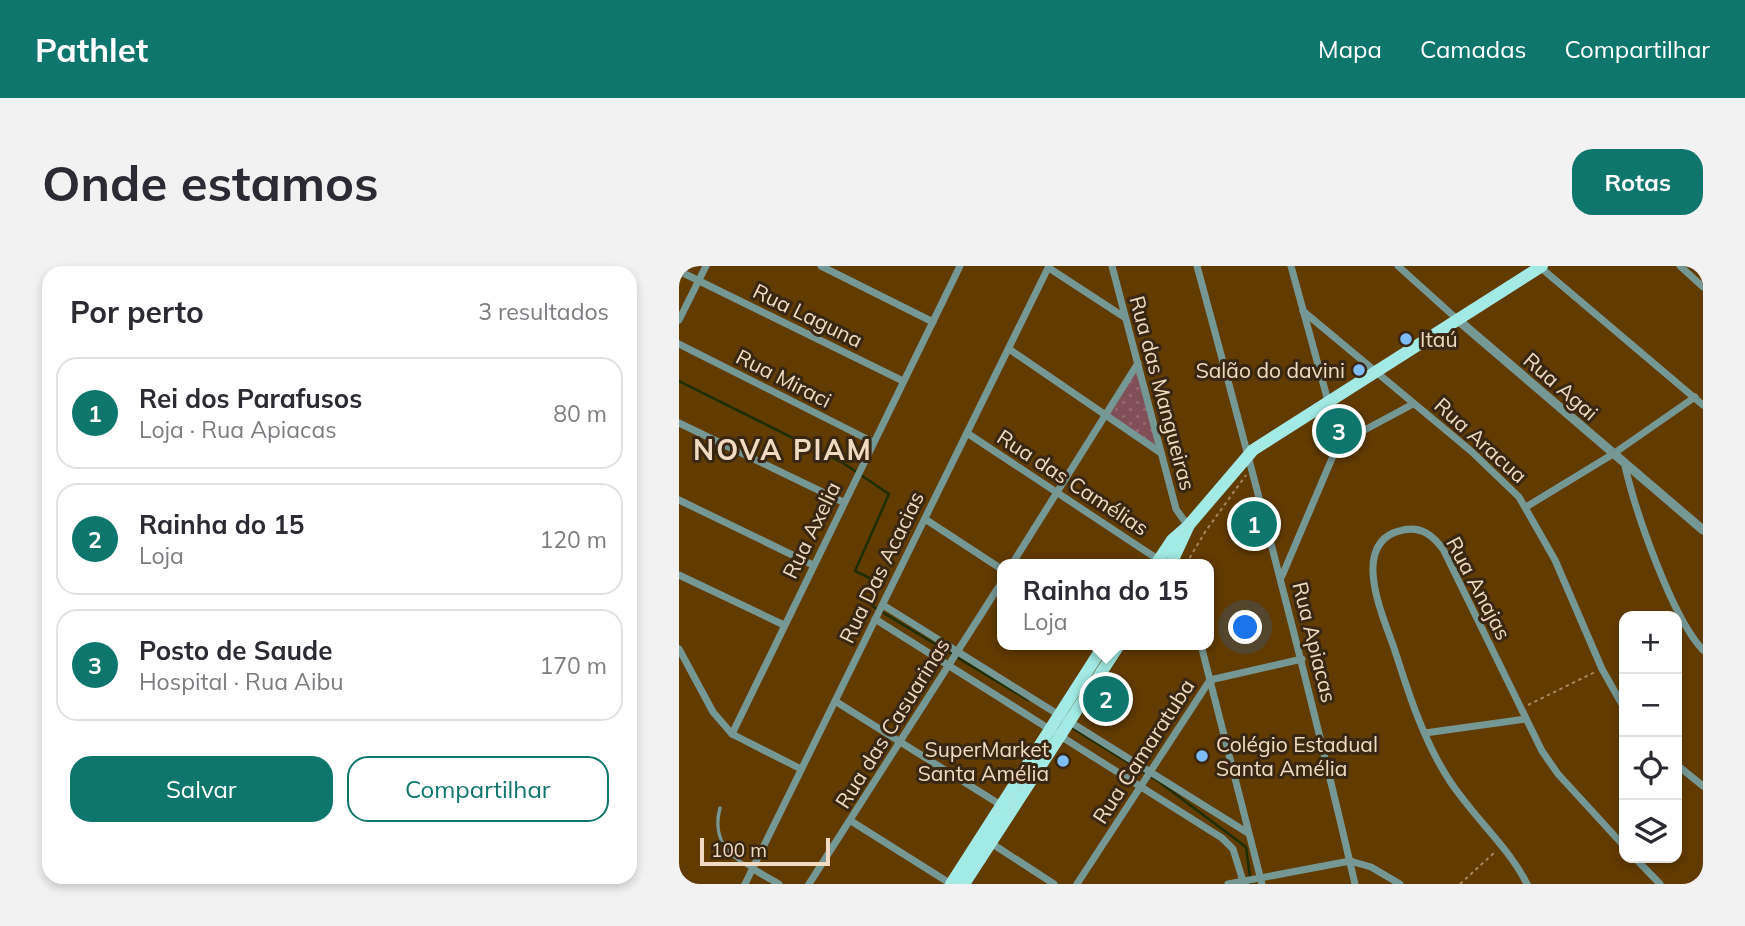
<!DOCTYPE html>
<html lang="pt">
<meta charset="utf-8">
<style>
body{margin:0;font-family:Mulish,sans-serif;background:#f2f2f3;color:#2b2b33}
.controls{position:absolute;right:21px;bottom:21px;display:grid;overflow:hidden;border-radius:14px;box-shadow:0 4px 10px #0003}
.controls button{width:63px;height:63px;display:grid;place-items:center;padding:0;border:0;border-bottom:2px solid #e1e1e2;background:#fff;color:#2b2b33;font:35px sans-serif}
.scale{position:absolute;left:21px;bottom:18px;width:130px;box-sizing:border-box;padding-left:7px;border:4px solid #f1dac1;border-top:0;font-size:19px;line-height:24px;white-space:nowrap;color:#f1dac1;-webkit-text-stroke:5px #392713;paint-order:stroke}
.you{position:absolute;left:567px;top:362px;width:24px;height:24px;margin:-18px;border:5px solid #fff;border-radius:50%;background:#1a73e8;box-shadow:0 0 0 10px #1a73e833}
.badge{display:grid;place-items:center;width:46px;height:46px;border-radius:50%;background:#0f766e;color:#fff;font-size:23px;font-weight:700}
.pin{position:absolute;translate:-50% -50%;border:4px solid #fff;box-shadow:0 2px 7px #0006}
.popup{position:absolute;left:318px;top:293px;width:217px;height:91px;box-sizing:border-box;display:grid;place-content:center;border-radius:14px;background:#fff;filter:drop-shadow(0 2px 5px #0005);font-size:23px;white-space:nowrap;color:#7c7c81}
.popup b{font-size:26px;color:#2b2b33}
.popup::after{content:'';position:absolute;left:50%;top:100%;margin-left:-14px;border:14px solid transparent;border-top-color:#fff}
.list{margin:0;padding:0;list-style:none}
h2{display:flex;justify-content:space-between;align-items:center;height:91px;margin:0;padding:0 28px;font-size:30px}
h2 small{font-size:23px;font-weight:400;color:#7c7c81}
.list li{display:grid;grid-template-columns:46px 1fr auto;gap:21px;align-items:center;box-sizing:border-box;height:112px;margin:0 14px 14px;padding:0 14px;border:2px solid #e1e1e2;border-radius:21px}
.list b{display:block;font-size:26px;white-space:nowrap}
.list p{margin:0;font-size:23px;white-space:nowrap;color:#7c7c81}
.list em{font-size:23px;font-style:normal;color:#7c7c81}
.actions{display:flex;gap:14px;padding:21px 28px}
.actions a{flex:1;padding:16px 0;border:2px solid #0f766e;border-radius:21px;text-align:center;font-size:24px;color:#0f766e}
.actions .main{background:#0f766e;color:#fff}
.icon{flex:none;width:38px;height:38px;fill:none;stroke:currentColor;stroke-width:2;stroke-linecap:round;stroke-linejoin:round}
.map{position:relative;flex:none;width:1024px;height:618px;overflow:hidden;border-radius:21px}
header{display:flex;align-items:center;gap:42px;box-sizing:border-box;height:98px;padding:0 35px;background:#0f766e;color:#fff}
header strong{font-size:33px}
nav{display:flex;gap:38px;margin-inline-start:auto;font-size:24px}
.intro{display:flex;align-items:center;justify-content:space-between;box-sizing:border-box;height:168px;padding:0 42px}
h1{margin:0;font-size:49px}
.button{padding:18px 32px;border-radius:21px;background:#0f766e;color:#fff;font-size:24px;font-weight:700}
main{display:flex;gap:42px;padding:0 42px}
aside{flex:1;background:#fff;border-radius:21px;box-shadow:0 4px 10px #0003}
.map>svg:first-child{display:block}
.grass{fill:url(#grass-dots)}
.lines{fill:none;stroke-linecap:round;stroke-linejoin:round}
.stream{stroke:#1d2e02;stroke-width:2.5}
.path{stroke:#a6865c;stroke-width:2;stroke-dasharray:3.5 3.5;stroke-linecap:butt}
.service{stroke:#769895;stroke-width:3.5}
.minor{stroke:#769895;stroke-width:7}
.tertiary{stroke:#769895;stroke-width:9}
.primary{stroke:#a2eae3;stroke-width:12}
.poi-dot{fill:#7fbdfa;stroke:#392713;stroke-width:2.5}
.labels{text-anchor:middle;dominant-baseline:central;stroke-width:6;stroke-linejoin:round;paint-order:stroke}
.street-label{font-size:21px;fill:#f1dac1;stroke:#392713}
.poi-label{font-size:21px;fill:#f1dac1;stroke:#392713;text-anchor:start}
.district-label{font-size:28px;font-weight:bold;letter-spacing:2px;fill:#f1dac1;stroke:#392713}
</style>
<header>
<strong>Pathlet</strong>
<nav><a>Mapa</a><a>Camadas</a><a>Compartilhar</a></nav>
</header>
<div class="intro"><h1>Onde estamos</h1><a class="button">Rotas</a></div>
<main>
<aside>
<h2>Por perto<small>3 resultados</small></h2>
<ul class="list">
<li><span class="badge">1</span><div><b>Rei dos Parafusos</b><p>Loja · Rua Apiacas</p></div><em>80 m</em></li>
<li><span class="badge">2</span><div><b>Rainha do 15</b><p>Loja</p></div><em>120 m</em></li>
<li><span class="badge">3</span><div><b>Posto de Saude</b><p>Hospital · Rua Aibu</p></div><em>170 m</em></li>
</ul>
<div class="actions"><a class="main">Salvar</a><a>Compartilhar</a></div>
</aside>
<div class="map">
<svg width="1024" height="618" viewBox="0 0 1024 618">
<defs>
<pattern id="grass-dots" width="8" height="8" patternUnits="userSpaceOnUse" patternTransform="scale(1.75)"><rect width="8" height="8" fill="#814f58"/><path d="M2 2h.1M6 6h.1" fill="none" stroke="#93686e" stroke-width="1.8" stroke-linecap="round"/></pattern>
</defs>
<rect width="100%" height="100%" fill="#623b01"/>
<!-- grass -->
<path class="grass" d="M 460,98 L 481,182 L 428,148 Z"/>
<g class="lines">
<!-- stream -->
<g class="stream">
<path d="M 0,115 L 164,197 L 210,228 L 176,305 L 201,317 L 193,340 L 349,434"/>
<path d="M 393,462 L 479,515 L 567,581 L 572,618"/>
</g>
<!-- path -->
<g class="path">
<path d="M 507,298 L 526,266 L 567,209"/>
<path d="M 849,439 L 916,406"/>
<path d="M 781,618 L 816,586"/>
</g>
<!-- service -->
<path class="service" d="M 41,542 C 33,571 47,589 72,602"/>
<!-- minor -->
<g class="minor">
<path d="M 142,0 L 254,56"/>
<path d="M 433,0 L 497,243 L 509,260"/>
<path d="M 518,0 C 574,205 628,411 676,618"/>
<path d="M 612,0 L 649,135"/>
<path d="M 719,0 L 779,54"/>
<path d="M 1001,0 L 1024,21"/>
<path d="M 861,1 L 1024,139"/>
<path d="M 370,2 L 445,51"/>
<path d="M 0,5 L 224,115"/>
<path d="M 624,45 L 792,185 L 840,231 L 876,294 L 923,403 L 945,442"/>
<path d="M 0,54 L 27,0"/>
<path d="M 0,78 L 194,176"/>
<path d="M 330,83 L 482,187"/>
<path d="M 0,157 L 164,236"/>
<path d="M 288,167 L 480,294"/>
<path d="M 946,200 C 956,244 993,352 1024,384"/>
<path d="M 0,234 L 134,299"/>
<path d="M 847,241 L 934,188 L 1016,131"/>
<path d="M 246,253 L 324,304"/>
<path d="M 333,298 L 459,97"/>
<path d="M 0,309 L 105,359"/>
<path d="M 603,310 L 654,190 L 680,167 L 734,138"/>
<path d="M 204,339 L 569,567"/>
<path d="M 196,353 L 543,572 L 554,583 L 565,618"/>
<path d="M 522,379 L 583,618"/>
<path d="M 0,383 L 34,446 L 53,468 L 122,503"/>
<path d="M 156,435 L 325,541"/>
<path d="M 746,467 L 847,453"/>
<path d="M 53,468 L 281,0"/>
<path d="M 998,499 L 1024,520"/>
<path d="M 172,555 L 272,618"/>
<path d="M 312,577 L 375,618"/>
<path d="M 956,592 L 981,618"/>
<path d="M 74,603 L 100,618"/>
<path d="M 66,618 L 370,0"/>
<path d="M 130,618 L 324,314"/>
<path d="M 398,618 L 531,414 L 623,393"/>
<path d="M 549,618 L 671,595 L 692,601 L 721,618"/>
<path d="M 848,618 C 832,586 806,562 784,533 C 766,511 753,486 742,459 C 731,433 723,406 714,379 C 703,348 670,275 724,264 C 743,260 754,270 764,283 L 863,485 L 879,508 L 945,580"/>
</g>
<!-- tertiary -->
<path class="tertiary" d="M 779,54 L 1024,264"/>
<!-- primary -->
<g class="primary">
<path d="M 477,298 L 493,274 L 509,260 L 574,184 L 863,0"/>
<path d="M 492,298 L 509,261"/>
<path d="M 272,618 L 425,379"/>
<path d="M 285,618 L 440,379"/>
</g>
</g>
<!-- markers -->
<g class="poi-dot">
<circle cx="727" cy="73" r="7"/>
<circle cx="680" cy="104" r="7"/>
<circle cx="523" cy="490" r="7"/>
<circle cx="384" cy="495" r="7"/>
</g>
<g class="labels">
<!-- street labels -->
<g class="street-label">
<text transform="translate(129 49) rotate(26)">Rua Laguna</text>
<text transform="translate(105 112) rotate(27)">Rua Miraci</text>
<text transform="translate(882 120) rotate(41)">Rua Agai</text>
<text transform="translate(484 127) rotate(75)">Rua das Mangueiras</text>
<text transform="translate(802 174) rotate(42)">Rua Aracua</text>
<text transform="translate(394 216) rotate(33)">Rua das Camélias</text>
<text transform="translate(132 264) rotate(-64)">Rua Axelia</text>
<text transform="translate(202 301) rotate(-64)">Rua Das Acacias</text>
<text transform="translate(800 322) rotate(62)">Rua Anajas</text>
<text transform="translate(636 376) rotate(76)">Rua Apiacas</text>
<text transform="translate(213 457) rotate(-58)">Rua das Casuarinas</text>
<text transform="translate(464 485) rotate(-57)">Rua Camaratuba</text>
</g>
<!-- poi labels -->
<g class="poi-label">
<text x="741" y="73">Itaú</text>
<text x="666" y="104" text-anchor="end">Salão do davini</text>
<text x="537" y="478">Colégio Estadual<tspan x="537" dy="24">Santa Amélia</tspan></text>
<text x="370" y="483" text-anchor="end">SuperMarket<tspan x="370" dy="24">Santa Amélia</tspan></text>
</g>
<!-- district labels -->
<g class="district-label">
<text x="104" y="183">NOVA PIAM</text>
</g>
</g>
</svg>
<div class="controls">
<button>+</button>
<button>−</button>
<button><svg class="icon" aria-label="locate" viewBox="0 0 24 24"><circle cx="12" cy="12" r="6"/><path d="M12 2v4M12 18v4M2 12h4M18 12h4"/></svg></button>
<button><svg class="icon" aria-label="layers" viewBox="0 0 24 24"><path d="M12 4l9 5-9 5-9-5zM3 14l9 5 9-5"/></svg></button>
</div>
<div class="scale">100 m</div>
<div class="you"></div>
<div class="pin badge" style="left:575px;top:258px">1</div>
<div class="pin badge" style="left:427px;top:433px">2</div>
<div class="popup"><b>Rainha do 15</b>Loja</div>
<div class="pin badge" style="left:660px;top:165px">3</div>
</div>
</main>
